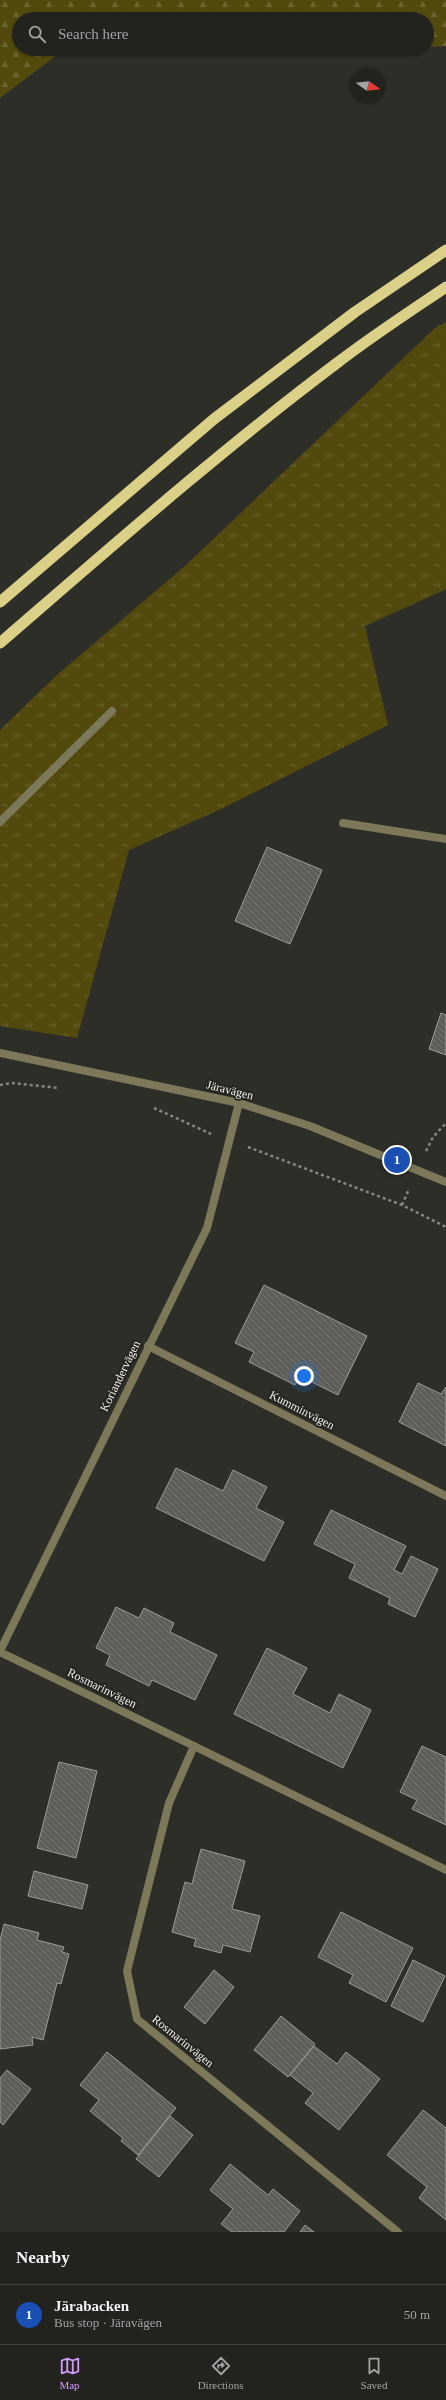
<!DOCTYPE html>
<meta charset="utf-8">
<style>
body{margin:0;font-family:Georgia,serif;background:#2e2f2c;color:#f1f3f6}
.compass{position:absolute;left:350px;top:68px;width:36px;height:36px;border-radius:50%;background:#22221f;box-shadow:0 1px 3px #0004;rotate:105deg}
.you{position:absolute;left:304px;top:1376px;width:14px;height:14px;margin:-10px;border:3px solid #fff;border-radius:50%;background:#1a73e8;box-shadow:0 0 0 6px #1a73e833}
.badge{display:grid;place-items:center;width:26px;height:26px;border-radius:50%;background:#d59bfa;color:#fff;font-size:13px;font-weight:700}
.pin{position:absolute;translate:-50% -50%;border:2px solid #fff;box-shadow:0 1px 4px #0006}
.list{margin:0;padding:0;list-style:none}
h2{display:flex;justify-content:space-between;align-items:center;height:52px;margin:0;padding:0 16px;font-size:17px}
h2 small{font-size:13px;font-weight:400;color:#a2a4a4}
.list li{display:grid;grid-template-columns:26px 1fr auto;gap:12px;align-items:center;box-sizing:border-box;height:60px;padding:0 16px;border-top:1px solid #3f3f3d}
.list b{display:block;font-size:15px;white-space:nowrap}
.list p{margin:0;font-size:13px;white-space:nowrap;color:#a2a4a4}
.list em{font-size:13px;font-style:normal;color:#a2a4a4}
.icon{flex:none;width:22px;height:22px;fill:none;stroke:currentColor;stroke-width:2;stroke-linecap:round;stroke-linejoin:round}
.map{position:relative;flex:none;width:446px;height:2232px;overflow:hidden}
.search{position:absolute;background:#22221f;box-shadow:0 1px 3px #0004;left:12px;right:12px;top:12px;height:44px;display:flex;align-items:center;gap:10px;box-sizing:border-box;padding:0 14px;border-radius:22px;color:#a2a4a4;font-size:15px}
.sheet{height:112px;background:#22221f}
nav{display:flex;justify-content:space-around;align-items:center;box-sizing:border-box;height:56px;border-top:1px solid #3f3f3d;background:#22221f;font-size:11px;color:#a2a4a4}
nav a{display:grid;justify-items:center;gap:2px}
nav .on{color:#d59bfa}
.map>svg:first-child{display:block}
.grass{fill:url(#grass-tufts)}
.forest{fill:url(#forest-firs)}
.building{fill:url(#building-back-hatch);stroke:#9c9c95}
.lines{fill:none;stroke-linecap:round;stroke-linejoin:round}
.path{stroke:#878782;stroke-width:2.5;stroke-dasharray:3 3;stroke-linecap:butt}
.service{stroke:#7c7859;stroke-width:8}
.minor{stroke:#7c7859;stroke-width:8}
.tertiary{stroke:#7c7859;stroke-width:8}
.trunk{stroke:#dbd088;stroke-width:11}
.labels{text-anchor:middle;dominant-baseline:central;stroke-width:4;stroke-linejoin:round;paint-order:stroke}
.street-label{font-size:12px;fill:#efefec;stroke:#25241f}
</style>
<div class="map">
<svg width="446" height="2232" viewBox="0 0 446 2232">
<defs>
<pattern id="grass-tufts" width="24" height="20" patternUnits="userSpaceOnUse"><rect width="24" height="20" fill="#524a0d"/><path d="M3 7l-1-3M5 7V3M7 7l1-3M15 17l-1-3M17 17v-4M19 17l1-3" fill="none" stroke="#6b6430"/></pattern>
<pattern id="forest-firs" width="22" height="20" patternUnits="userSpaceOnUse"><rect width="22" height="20" fill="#524a0d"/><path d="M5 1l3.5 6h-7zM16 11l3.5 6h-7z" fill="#6b6430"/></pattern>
<pattern id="building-back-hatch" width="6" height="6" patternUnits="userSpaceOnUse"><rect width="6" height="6" fill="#5e5d58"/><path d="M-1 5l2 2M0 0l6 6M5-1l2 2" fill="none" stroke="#757570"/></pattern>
</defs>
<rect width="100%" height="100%" fill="#2e2e29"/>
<!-- grass -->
<path class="grass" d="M 446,322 L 446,589 L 365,626 L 388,725 L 221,809 L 129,850 L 77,1038 L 0,1026 L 0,730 L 57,675 L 185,566 L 435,328 Z"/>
<!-- forest -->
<path class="forest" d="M 0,0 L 446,0 L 446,46 L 427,47 L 427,19 L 19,19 L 19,49 L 65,49 L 0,98 Z"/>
<!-- building -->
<g class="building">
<path d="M 267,847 L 322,870 L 290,944 L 235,921 Z"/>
<path d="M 441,1013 L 446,1015 L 446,1055 L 429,1049 Z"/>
<path d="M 264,1285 L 367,1336 L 338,1395 L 300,1376 L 295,1385 L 249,1362 L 254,1352 L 235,1343 Z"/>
<path d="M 418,1383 L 441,1394 L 446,1387 L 446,1446 L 399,1422 Z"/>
<path d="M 176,1468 L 223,1491 L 233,1470 L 267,1487 L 256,1508 L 284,1522 L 264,1561 L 156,1508 Z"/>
<path d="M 331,1510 L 406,1546 L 394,1570 L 402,1574 L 411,1556 L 438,1569 L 415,1617 L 388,1604 L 390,1598 L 349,1578 L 355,1564 L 314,1544 Z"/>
<path d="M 116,1607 L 139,1618 L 144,1608 L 174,1623 L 170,1632 L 217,1655 L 195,1700 L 152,1680 L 149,1686 L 106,1665 L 110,1655 L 96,1648 Z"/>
<path d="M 267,1648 L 307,1668 L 293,1694 L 330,1713 L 339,1694 L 371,1710 L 343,1768 L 234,1714 Z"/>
<path d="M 422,1746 L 446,1757 L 446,1825 L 412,1809 L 417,1800 L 400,1792 Z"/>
<path d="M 59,1762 L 97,1771 L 76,1858 L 37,1848 Z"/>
<path d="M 201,1849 L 245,1861 L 232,1909 L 260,1916 L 250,1952 L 223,1945 L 221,1953 L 194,1946 L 196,1939 L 172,1932 L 185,1882 L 192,1884 Z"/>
<path d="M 34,1871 L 88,1885 L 82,1909 L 28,1896 Z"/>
<path d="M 341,1912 L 413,1948 L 386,2002 L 349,1983 L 353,1975 L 318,1957 Z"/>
<path d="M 4,1924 L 39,1933 L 37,1940 L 64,1947 L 62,1952 L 69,1954 L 61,1984 L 57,1983 L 43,2040 L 32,2037 L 33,2045 L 0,2049 L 0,1940 Z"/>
<path d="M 413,1960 L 445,1976 L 423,2022 L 391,2006 Z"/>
<path d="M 214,1970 L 234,1987 L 205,2024 L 184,2007 Z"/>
<path d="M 281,2016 L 315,2044 L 288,2077 L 254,2050 Z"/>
<path d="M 314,2046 L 337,2064 L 346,2052 L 380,2079 L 339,2130 L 305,2103 L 313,2093 L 290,2075 Z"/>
<path d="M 107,2052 L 176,2108 L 138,2155 L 121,2141 L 123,2138 L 90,2111 L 99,2100 L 80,2085 Z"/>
<path d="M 7,2070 L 31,2089 L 3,2125 L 0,2122 L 0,2078 Z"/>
<path d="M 423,2110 L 446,2128 L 446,2220 L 419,2198 L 427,2187 L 387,2155 Z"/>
<path d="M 170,2116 L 193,2135 L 159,2177 L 136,2159 Z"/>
<path d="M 230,2164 L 268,2195 L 273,2189 L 300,2211 L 284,2232 L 232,2232 L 221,2224 L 233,2209 L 210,2190 Z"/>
<path d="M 305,2225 L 314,2232 L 300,2232 Z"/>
</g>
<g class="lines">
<!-- path -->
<g class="path">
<path d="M 0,1085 L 12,1083 L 59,1088"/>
<path d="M 154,1108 L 211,1134"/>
<path d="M 248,1147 L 402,1205 L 446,1227"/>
<path d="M 426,1151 L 433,1137 L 446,1123"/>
<path d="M 402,1205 L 409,1189"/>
</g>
<!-- service -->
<g class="service">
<path d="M 0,822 L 112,711"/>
<path d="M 343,823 L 446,839"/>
</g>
<!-- minor -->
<g class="minor">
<path d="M 148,1346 L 446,1496"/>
<path d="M 0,1651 L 207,1228 L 239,1103"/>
<path d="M 0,1652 L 194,1746"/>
<path d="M 398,2232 L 137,2019 L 127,1971 L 169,1803 L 194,1746 L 446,1870"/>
</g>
<!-- tertiary -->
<path class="tertiary" d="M 0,1053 L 239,1103 L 310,1126 L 446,1182"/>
<!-- trunk -->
<g class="trunk">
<path d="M 0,602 L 214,419 L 355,312 L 446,250"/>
<path d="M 0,643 C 110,548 220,451 337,363 C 372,336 409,312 446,287"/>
</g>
</g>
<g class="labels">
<!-- street labels -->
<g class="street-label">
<text transform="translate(230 1090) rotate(14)">Järavägen</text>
<text transform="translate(120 1376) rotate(-64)">Koriandervägen</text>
<text transform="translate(302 1410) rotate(27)">Kumminvägen</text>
<text transform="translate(102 1688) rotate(26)">Rosmarinvägen</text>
<text transform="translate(183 2041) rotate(39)">Rosmarinvägen</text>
</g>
</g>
</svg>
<svg class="compass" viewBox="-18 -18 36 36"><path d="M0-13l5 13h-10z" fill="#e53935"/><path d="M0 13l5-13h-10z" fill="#a2a4a4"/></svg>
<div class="you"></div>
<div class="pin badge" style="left:397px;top:1160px;background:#1a4fb4">1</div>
<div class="search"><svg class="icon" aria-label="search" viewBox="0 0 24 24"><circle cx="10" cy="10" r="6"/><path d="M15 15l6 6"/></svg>Search here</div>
</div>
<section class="sheet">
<h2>Nearby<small></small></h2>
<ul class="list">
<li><span class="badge" style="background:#1a4fb4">1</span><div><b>Järabacken</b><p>Bus stop · Järavägen</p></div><em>50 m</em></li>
</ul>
</section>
<nav>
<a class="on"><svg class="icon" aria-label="map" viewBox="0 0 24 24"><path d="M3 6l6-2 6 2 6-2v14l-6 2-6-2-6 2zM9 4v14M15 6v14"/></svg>Map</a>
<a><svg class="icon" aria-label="directions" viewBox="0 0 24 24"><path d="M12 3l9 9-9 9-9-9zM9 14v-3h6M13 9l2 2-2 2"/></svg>Directions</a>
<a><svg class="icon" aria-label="saved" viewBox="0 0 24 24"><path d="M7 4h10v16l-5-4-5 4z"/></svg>Saved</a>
</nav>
